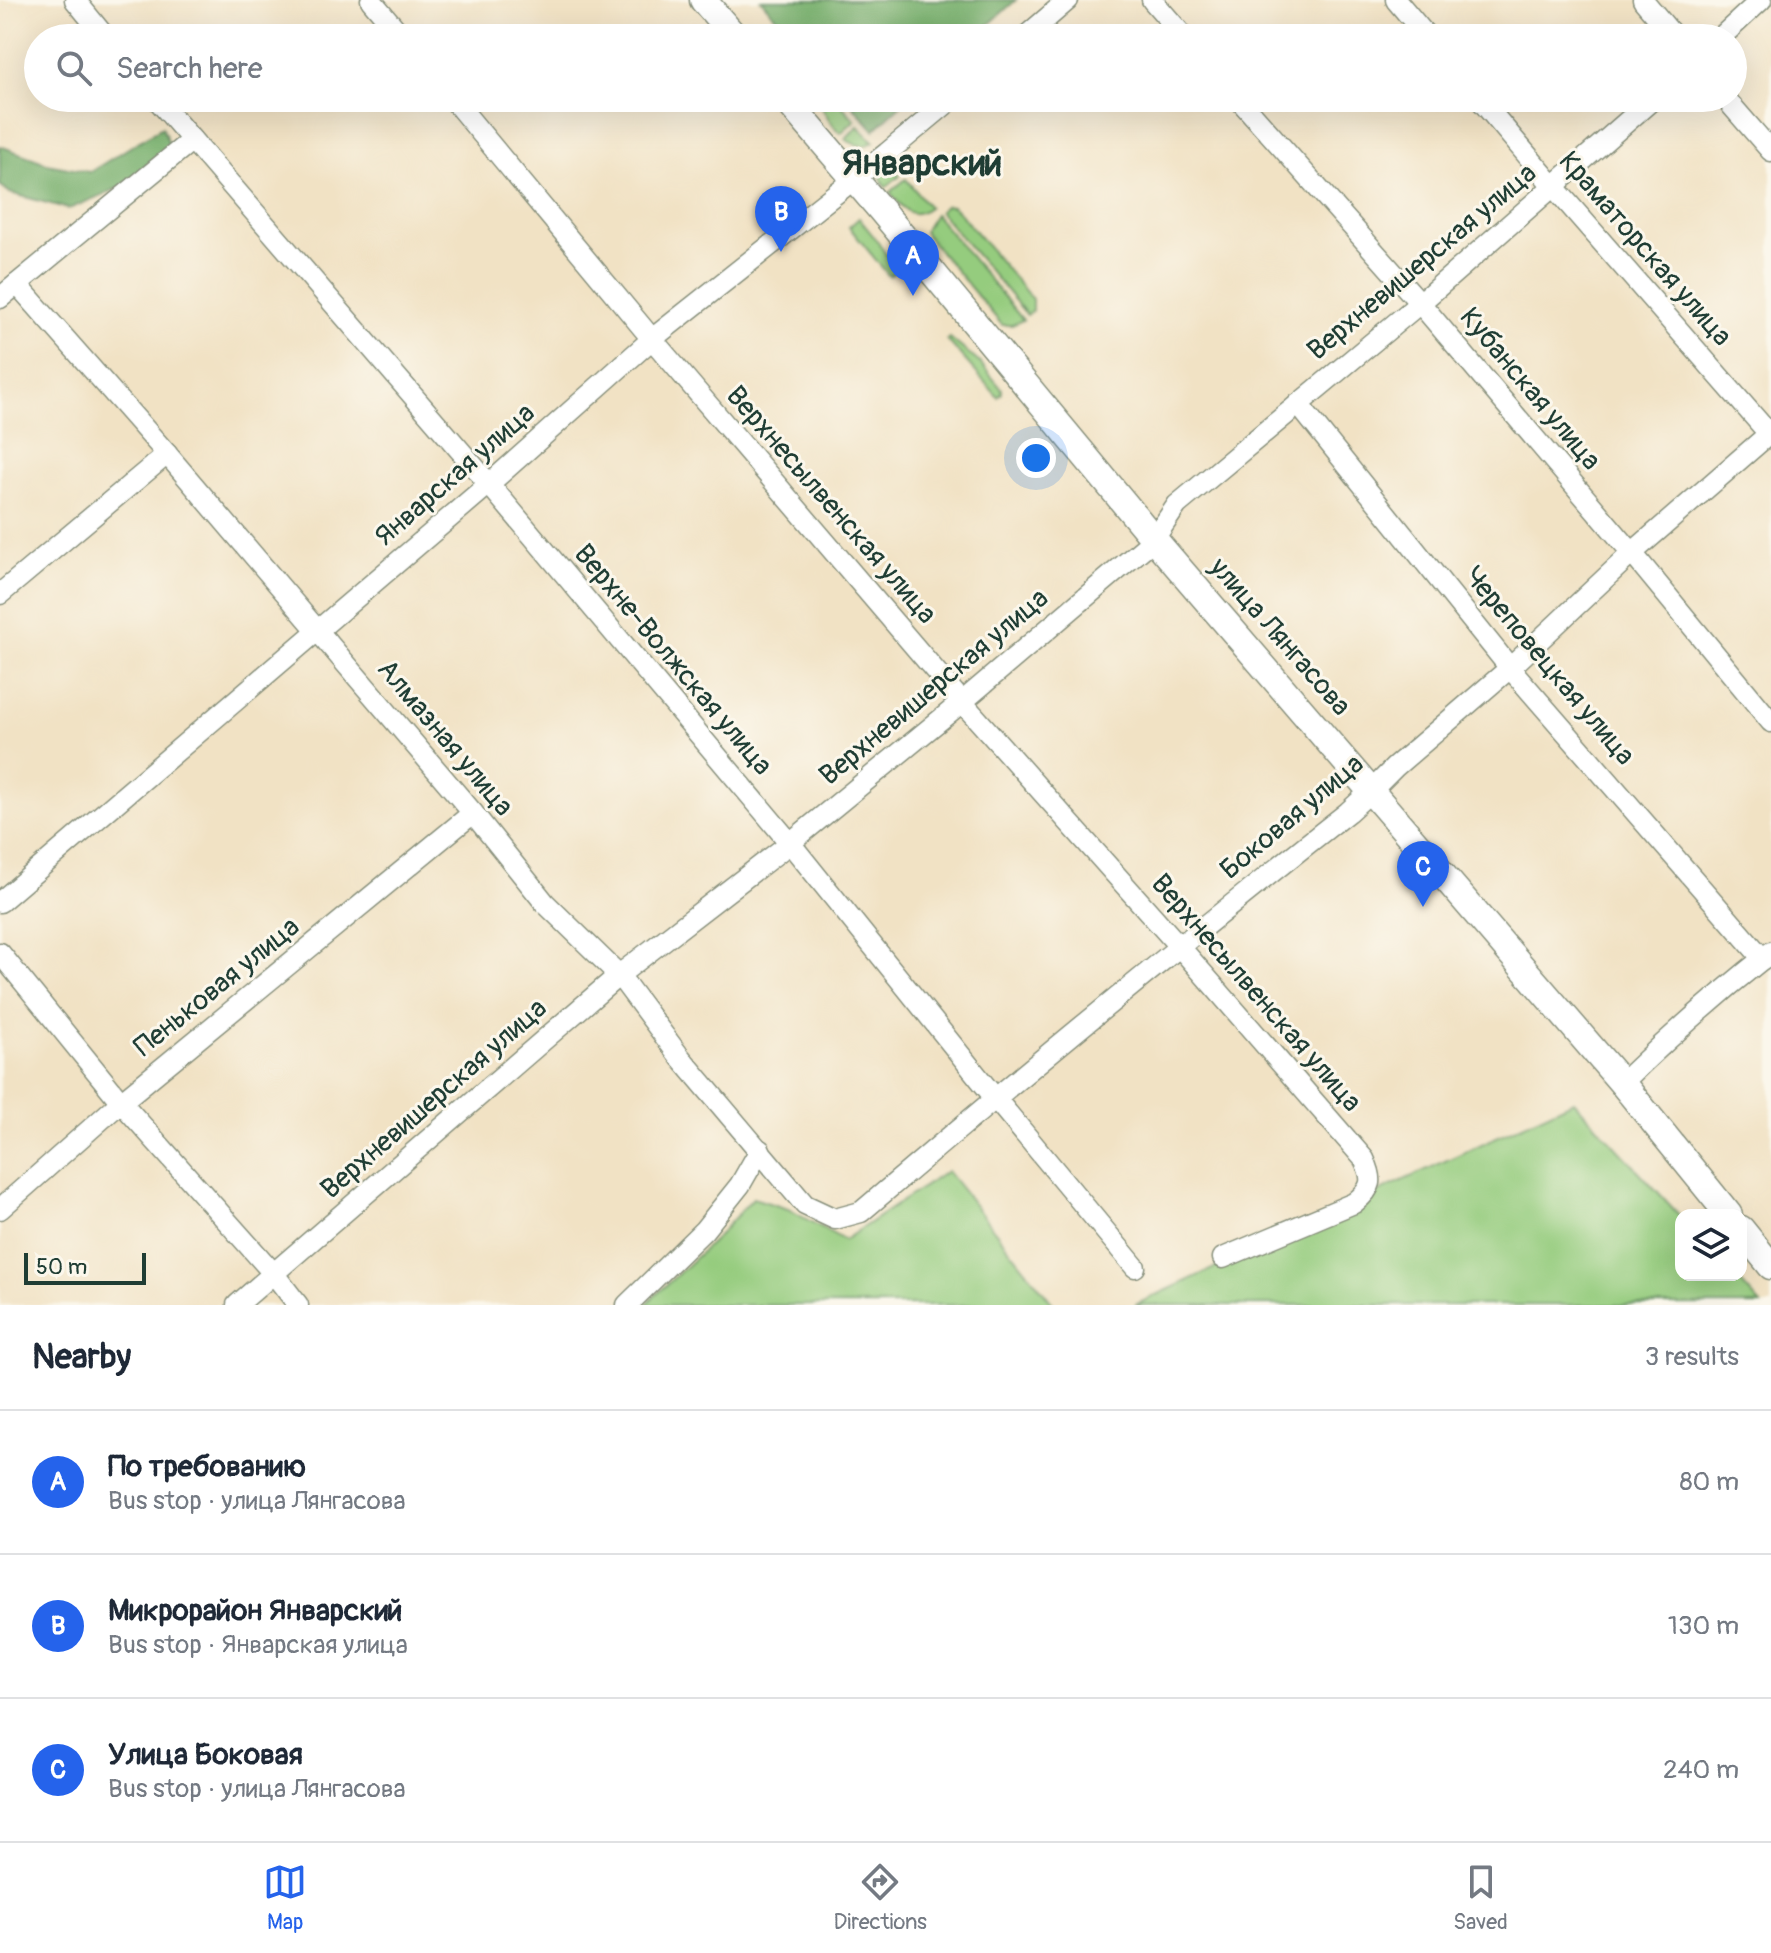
<!DOCTYPE html>
<meta charset="utf-8">
<style>
body{margin:0;font-family:Pangolin,sans-serif;background:#f6f6f7;color:#1f2937}
.controls{position:absolute;right:24px;bottom:24px;display:grid;overflow:hidden;border-radius:16px;box-shadow:0 8px 32px #0002}
.controls button{width:72px;height:72px;display:grid;place-items:center;padding:0;border:0;border-bottom:2px solid #e0e1e3;background:#fff;color:#1f2937;font:40px sans-serif}
.scale{position:absolute;left:24px;bottom:20px;width:122px;box-sizing:border-box;padding-left:8px;border:4px solid #1f3d34;border-top:0;font-size:22px;line-height:28px;white-space:nowrap;color:#1f3d34;-webkit-text-stroke:6px #fbf7ec;paint-order:stroke}
.you{position:absolute;left:1036px;top:458px;width:28px;height:28px;margin:-20px;border:6px solid #fff;border-radius:50%;background:#1a73e8;box-shadow:0 0 0 12px #1a73e833}
.badge{display:grid;place-items:center;width:52px;height:52px;border-radius:50%;background:#2563eb;color:#fff;font-size:26px;font-weight:700}
.pin{position:absolute;translate:-50% -66px;filter:drop-shadow(0 2px 4px #0008)}
.pin::after{content:'';position:absolute;top:42px;width:28px;height:24px;background:inherit;clip-path:polygon(0 0,100% 0,50% 100%)}
.list{margin:0;padding:0;list-style:none}
h2{display:flex;justify-content:space-between;align-items:center;height:104px;margin:0;padding:0 32px;font-size:34px}
h2 small{font-size:26px;font-weight:400;color:#747a83}
.list li{display:grid;grid-template-columns:52px 1fr auto;gap:24px;align-items:center;box-sizing:border-box;height:144px;padding:0 32px;border-top:2px solid #e0e1e3}
.list b{display:block;font-size:30px;white-space:nowrap}
.list p{margin:0;font-size:26px;white-space:nowrap;color:#747a83}
.list em{font-size:26px;font-style:normal;color:#747a83}
.icon{flex:none;width:44px;height:44px;fill:none;stroke:currentColor;stroke-width:2;stroke-linecap:round;stroke-linejoin:round}
.map{position:relative;flex:none;width:1771px;height:1305px;overflow:hidden}
.search{position:absolute;background:#fff;box-shadow:0 8px 32px #0002;left:24px;right:24px;top:24px;height:88px;display:flex;align-items:center;gap:20px;box-sizing:border-box;padding:0 28px;border-radius:44px;color:#747a83;font-size:30px}
.sheet{height:536px;background:#fff}
nav{display:flex;justify-content:space-around;align-items:center;box-sizing:border-box;height:112px;border-top:2px solid #e0e1e3;background:#fff;font-size:22px;color:#747a83}
nav a{display:grid;justify-items:center;gap:4px}
nav .on{color:#2563eb}
.map>svg:first-child{display:block}
.green{fill:#95cc7e;stroke:#5a8459;stroke-width:2}
.forest{fill:#78b06d;stroke:#4c7650;stroke-width:2}
.lines{fill:none;stroke-linecap:round;stroke-linejoin:round}
.minor-casing{stroke:#88907c;stroke-width:23}
.major-casing{stroke:#88907c;stroke-width:29}
.minor{stroke:#fff;stroke-width:20}
.major{stroke:#fff;stroke-width:26}
.labels{text-anchor:middle;dominant-baseline:central;stroke-width:6;stroke-linejoin:round;paint-order:stroke}
.street-label{font-size:28px;fill:#1f3d34;stroke:#fbf7ec}
.district-label{font-size:36px;font-weight:bold;fill:#1f3d34;stroke:#fbf7ec}
</style>
<div class="map">
<svg width="1771" height="1305" viewBox="0 0 1771 1305">
<rect width="100%" height="100%" fill="#fbf7ec"/>
<filter id="ink" filterUnits="userSpaceOnUse"><feTurbulence type="fractalNoise" baseFrequency=".0125" numOctaves="2"/><feDisplacementMap in="SourceGraphic" scale="16" xChannelSelector="R" yChannelSelector="G"/><feConvolveMatrix kernelMatrix="1 2 1 2 8 2 1 2 1" color-interpolation-filters="sRGB"/></filter>
<filter id="wash" filterUnits="userSpaceOnUse"><feTurbulence type="fractalNoise" baseFrequency=".006" numOctaves="4" result="noise"/><feDisplacementMap in="SourceGraphic" scale="32" xChannelSelector="R" yChannelSelector="G"/><feGaussianBlur stdDeviation="1.8" result="paint"/><feColorMatrix in="noise" values="0 0 0 0 0 0 0 0 0 0 0 0 0 0 0 0 0 1.4 0 .05"/><feComposite in="paint" operator="in"/></filter>
<g filter="url(#wash)">
<rect width="100%" height="100%" fill="#f1e2c4"/>
<!-- green -->
<g class="green">
<path d="M 815,98 L 835,98 L 855,120 L 841,133 L 835,128 Z"/>
<path d="M 858,126 L 874,142 C 864,148 854,145 845,139 Z"/>
<path d="M 888,160 L 900,176 L 886,187 C 878,177 880,169 888,160 Z"/>
<path d="M 906,179 L 929,207 C 910,222 902,207 890,192 Z"/>
<path d="M 946,205 L 952,206 L 957,210 L 1032,299 L 1032,311 L 1027,315 L 939,211 Z"/>
<path d="M 935,214 L 1023,320 L 1012,325 L 1002,325 L 926,235 L 924,231 Z"/>
<path d="M 859,218 L 875,238 L 897,271 L 889,276 L 849,227 Z"/>
<path d="M 950,338 L 981,364 L 1002,389 L 1002,393 L 998,397 L 947,340 Z"/>
<path d="M 1574,1101 L 1681,1217 L 1681,1275 L 1734,1275 L 1761,1305 L 1135,1305 Z"/>
<path d="M 947,1171 L 1054,1305 L 645,1305 L 714,1240 L 753,1198 L 788,1209 L 844,1240 Z"/>
</g>
<!-- forest -->
<g class="forest">
<path d="M 761,0 L 1016,0 L 974,38 L 794,38 Z"/>
<path d="M 846,98 L 909,98 L 874,130 Z"/>
<path d="M 162,127 L 170,146 L 121,187 L 69,209 L 10,193 L 0,185 L 0,146 L 52,165 L 90,172 Z"/>
</g>
</g>
<g filter="url(#ink)">
<g class="lines">
<!-- minor casing -->
<g class="minor-casing">
<g id="minor">
<path d="M 75,0 L 106,38"/>
<path d="M 371,0 L 403,38"/>
<path d="M 1152,0 L 1185,38"/>
<path d="M 1396,0 L 1428,38"/>
<path d="M 1643,0 L 1675,38"/>
<path d="M 1024,38 L 1068,0"/>
<path d="M 1720,38 L 1761,0"/>
<path d="M 156,98 L 489,484 L 790,843 L 995,1098 L 1135,1267"/>
<path d="M 452,98 L 652,339 L 962,702 L 1179,946 L 1364,1159 C 1374,1180 1373,1188 1354,1203 L 1223,1258"/>
<path d="M 1238,98 L 1420,303 L 1632,553 L 1771,722"/>
<path d="M 1479,98 L 1554,187 L 1771,436"/>
<path d="M 1725,98 L 1771,151"/>
<path d="M 17,284 L 167,454 L 473,813 L 545,903 L 619,975 L 680,1057 L 805,1205 L 835,1219 L 861,1212 C 1021,1075 1183,942 1348,812 L 1370,792 L 1395,767 L 1510,668 L 1632,553 L 1769,434"/>
<path d="M 0,298 L 192,140"/>
<path d="M 1298,404 L 1510,668 L 1763,959"/>
<path d="M 0,594 L 167,454"/>
<path d="M 0,902 L 489,484 L 652,339 L 887,153 L 953,98"/>
<path d="M 0,953 L 121,1102 L 274,1274 L 298,1305"/>
<path d="M 1622,1083 C 1669,1037 1719,993 1771,952"/>
<path d="M 0,1209 L 121,1102 L 473,813"/>
<path d="M 237,1305 L 619,975 L 790,843 L 962,702 L 1154,539 L 1177,505 L 1420,303 L 1654,98"/>
<path d="M 627,1305 L 704,1230 L 740,1185 L 760,1150"/>
</g>
</g>
<!-- major casing -->
<g class="major-casing">
<g id="major">
<path d="M 703,0 L 736,38"/>
<path d="M 785,98 L 881,210 L 1154,539 L 1622,1083 L 1729,1215"/>
<path d="M 1741,1229 L 1771,1266"/>
</g>
</g>
<!-- minor -->
<use href="#minor" class="minor"/>
<!-- major -->
<use href="#major" class="major"/>
</g>
</g>
<g class="labels">
<!-- street labels -->
<g class="street-label">
<text transform="translate(1645 249) rotate(49)">Краматорская улица</text>
<text transform="translate(1422 262) rotate(-40)">Верхневишерская улица</text>
<text transform="translate(1530 389) rotate(50)">Кубанская улица</text>
<text transform="translate(455 475) rotate(-41)">Январская улица</text>
<text transform="translate(831 505) rotate(49)">Верхнесылвенская улица</text>
<text transform="translate(1280 637) rotate(49)">улица Лянгасова</text>
<text transform="translate(673 660) rotate(50)">Верхне-Волжская улица</text>
<text transform="translate(1549 666) rotate(50)">Череповецкая улица</text>
<text transform="translate(934 687) rotate(-40)">Верхневишерская улица</text>
<text transform="translate(445 738) rotate(50)">Алмазная улица</text>
<text transform="translate(1292 817) rotate(-40)">Боковая улица</text>
<text transform="translate(217 987) rotate(-39)">Пеньковая улица</text>
<text transform="translate(1256 993) rotate(49)">Верхнесылвенская улица</text>
<text transform="translate(434 1099) rotate(-41)">Верхневишерская улица</text>
</g>
<!-- district labels -->
<g class="district-label">
<text x="922" y="163">Январский</text>
</g>
</g>
</svg>
<div class="controls">
<button><svg class="icon" aria-label="layers" viewBox="0 0 24 24"><path d="M12 4l9 5-9 5-9-5zM3 14l9 5 9-5"/></svg></button>
</div>
<div class="scale">50 m</div>
<div class="you"></div>
<div class="pin badge" style="left:913px;top:296px">A</div>
<div class="pin badge" style="left:781px;top:252px">B</div>
<div class="pin badge" style="left:1423px;top:907px">C</div>
<div class="search"><svg class="icon" aria-label="search" viewBox="0 0 24 24"><circle cx="10" cy="10" r="6"/><path d="M15 15l6 6"/></svg>Search here</div>
</div>
<section class="sheet">
<h2>Nearby<small>3 results</small></h2>
<ul class="list">
<li><span class="badge">A</span><div><b>По требованию</b><p>Bus stop · улица Лянгасова</p></div><em>80 m</em></li>
<li><span class="badge">B</span><div><b>Микрорайон Январский</b><p>Bus stop · Январская улица</p></div><em>130 m</em></li>
<li><span class="badge">C</span><div><b>Улица Боковая</b><p>Bus stop · улица Лянгасова</p></div><em>240 m</em></li>
</ul>
</section>
<nav>
<a class="on"><svg class="icon" aria-label="map" viewBox="0 0 24 24"><path d="M3 6l6-2 6 2 6-2v14l-6 2-6-2-6 2zM9 4v14M15 6v14"/></svg>Map</a>
<a><svg class="icon" aria-label="directions" viewBox="0 0 24 24"><path d="M12 3l9 9-9 9-9-9zM9 14v-3h6M13 9l2 2-2 2"/></svg>Directions</a>
<a><svg class="icon" aria-label="saved" viewBox="0 0 24 24"><path d="M7 4h10v16l-5-4-5 4z"/></svg>Saved</a>
</nav>
